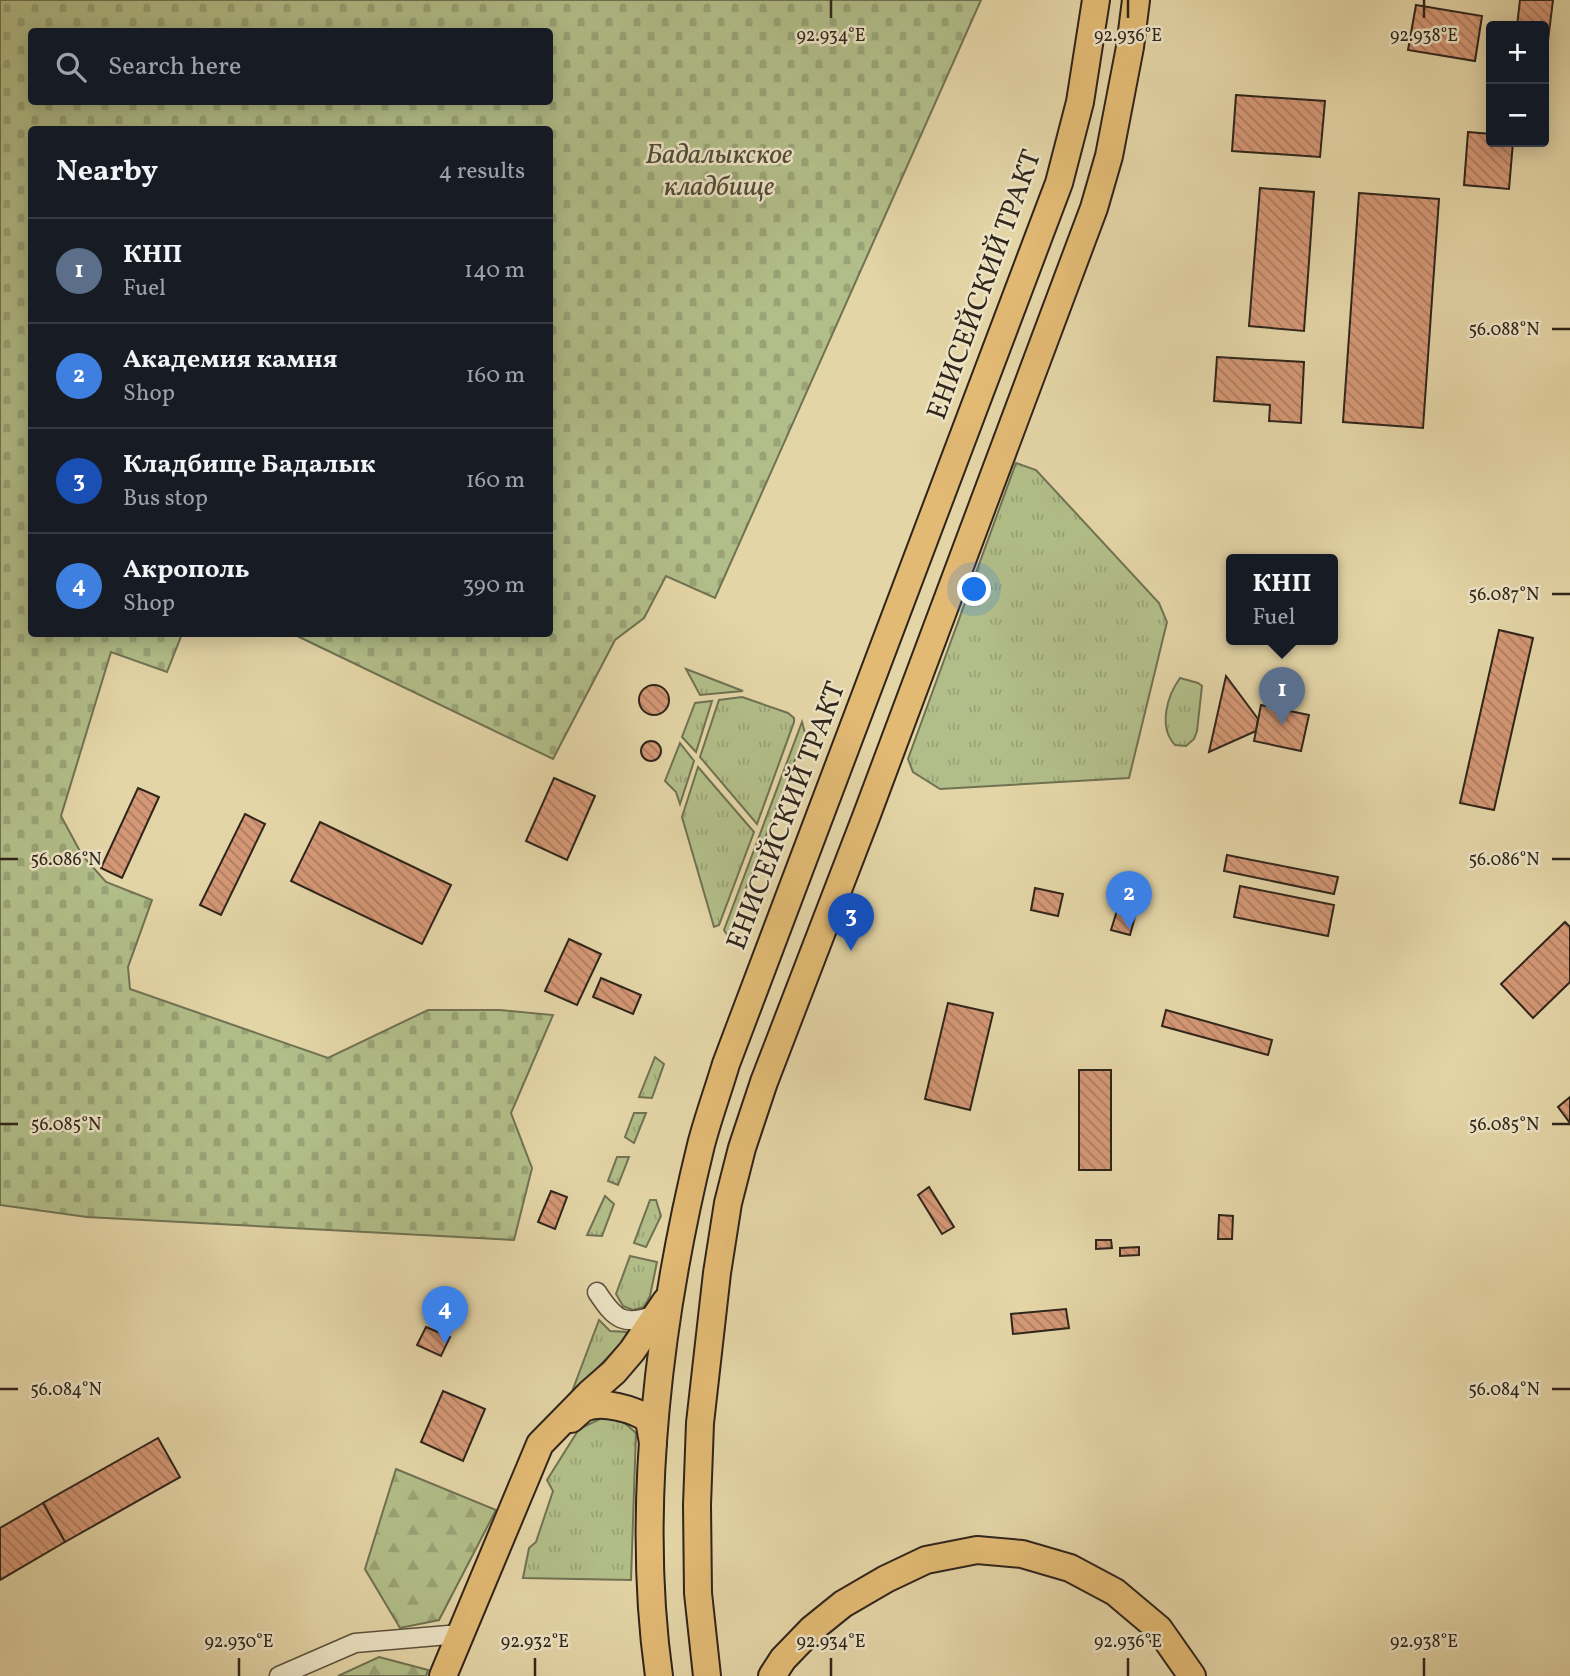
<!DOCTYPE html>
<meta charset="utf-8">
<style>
body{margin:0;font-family:Vollkorn,serif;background:#242831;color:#f1f3f6}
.controls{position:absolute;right:21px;top:21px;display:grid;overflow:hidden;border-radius:7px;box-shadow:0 4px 18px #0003}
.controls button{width:63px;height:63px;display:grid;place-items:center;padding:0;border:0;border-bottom:2px solid #363941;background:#171b24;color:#f1f3f6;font:35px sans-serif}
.you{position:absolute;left:975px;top:590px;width:24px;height:24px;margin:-18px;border:5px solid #fff;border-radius:50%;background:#1a73e8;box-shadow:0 0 0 10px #1a73e833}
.badge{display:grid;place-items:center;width:46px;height:46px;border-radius:50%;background:#c59692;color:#fff;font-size:23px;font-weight:700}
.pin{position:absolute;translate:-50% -58px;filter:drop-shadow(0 2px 4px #0008)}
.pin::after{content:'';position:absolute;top:37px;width:24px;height:21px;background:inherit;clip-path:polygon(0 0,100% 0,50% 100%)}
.popup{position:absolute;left:1226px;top:554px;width:112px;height:91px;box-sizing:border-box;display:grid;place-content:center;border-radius:7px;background:#171b24;filter:drop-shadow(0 2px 5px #0005);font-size:23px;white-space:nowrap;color:#9ea1a6}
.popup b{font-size:26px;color:#f1f3f6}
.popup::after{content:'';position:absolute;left:50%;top:100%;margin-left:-14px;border:14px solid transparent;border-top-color:#171b24}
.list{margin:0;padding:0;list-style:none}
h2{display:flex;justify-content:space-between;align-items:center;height:91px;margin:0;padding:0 28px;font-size:30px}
h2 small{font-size:23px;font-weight:400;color:#9ea1a6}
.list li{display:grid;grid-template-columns:46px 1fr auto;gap:21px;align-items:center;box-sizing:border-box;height:105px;padding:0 28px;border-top:2px solid #363941}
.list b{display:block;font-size:26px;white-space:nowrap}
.list p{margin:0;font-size:23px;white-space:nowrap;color:#9ea1a6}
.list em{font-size:23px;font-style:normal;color:#9ea1a6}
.icon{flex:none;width:38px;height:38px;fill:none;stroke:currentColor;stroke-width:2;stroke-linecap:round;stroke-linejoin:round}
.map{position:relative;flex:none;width:1570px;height:1676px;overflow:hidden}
.search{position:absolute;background:#171b24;box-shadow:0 4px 18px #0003;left:28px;top:28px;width:525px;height:77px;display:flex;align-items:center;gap:18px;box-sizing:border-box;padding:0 24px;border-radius:7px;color:#9ea1a6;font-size:26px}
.panel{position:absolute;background:#171b24;box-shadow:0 4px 18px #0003;left:28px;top:126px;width:525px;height:511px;border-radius:7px}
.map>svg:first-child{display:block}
.grass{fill:url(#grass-tufts);stroke:#707252;stroke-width:2}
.forest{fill:url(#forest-firs);stroke:#707252;stroke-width:2}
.cemetery{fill:url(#cemetery-stones);stroke:#707252;stroke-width:2;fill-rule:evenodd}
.building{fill:url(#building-back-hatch);stroke:#2f251b;stroke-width:2}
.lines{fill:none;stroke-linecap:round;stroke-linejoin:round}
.street-casing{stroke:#5c513e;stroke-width:21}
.primary-casing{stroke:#2f251b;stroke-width:30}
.street{stroke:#ede4c6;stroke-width:18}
.primary{stroke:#e2ba74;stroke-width:26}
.ticks{fill:none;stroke:#2f251b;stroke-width:2.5}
.labels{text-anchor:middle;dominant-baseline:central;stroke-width:5;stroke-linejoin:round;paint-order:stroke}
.park-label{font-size:28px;font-style:italic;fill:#504b36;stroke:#ede4c6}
.street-label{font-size:28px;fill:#2f251b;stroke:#ede4c6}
.ticks-label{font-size:18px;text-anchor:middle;fill:#2f251b;stroke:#ede4c6;stroke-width:5;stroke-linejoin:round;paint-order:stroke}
</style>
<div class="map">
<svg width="1570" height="1676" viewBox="0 0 1570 1676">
<defs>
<pattern id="grass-tufts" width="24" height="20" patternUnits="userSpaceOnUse" patternTransform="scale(1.75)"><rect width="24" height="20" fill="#b2be89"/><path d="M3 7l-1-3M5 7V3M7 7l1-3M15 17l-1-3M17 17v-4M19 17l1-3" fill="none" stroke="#99a376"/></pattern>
<pattern id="forest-firs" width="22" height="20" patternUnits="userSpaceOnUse" patternTransform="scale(1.75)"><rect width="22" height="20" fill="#b2be89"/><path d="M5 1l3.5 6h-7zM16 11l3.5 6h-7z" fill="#99a376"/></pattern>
<pattern id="cemetery-stones" width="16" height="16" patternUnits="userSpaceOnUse" patternTransform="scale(1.75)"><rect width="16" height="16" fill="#b2be89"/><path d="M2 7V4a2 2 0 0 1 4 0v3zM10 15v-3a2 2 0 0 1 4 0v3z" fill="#99a376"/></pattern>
<pattern id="building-back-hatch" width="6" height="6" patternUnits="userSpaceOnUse" patternTransform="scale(1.75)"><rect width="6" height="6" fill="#d59876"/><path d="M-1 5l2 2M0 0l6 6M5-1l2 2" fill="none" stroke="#ad7c60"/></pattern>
</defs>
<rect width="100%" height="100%" fill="#e4d5a7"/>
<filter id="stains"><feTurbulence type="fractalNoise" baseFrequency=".00286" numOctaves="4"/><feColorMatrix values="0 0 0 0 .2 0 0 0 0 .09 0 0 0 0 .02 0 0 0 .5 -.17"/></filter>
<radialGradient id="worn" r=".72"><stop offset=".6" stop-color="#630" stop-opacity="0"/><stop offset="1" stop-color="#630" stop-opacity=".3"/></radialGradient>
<!-- grass -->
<g class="grass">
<path d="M 1016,463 L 1036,470 L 1159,603 L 1167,622 L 1129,778 L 940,789 L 913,772 L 908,759 Z"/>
<path d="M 686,669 L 743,691 L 700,695 Z"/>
<path d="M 1180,678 L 1198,683 L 1202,686 L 1197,731 L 1194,739 L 1186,746 L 1175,745 C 1158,727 1167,696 1180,678 Z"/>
<path d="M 742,697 L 788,713 L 794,718 L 794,722 L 757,824 L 700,757 L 719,700 Z"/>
<path d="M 712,701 L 696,752 L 682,737 L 695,703 Z"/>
<path d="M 802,722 L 805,733 L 728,936 L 724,930 Z"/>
<path d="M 680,743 L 694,761 L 680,804 L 676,792 L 665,781 Z"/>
<path d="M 698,767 L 754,832 L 719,925 L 714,927 L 682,817 Z"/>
<path d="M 655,1057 L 664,1064 L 652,1098 L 639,1097 Z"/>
<path d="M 634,1113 L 646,1113 L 634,1143 L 625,1137 Z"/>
<path d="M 617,1157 L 629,1157 L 618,1185 L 608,1181 Z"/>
<path d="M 605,1196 L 614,1204 L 602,1236 L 587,1235 Z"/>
<path d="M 650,1200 L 656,1200 L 661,1216 L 646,1247 L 634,1243 Z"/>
<path d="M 630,1256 L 657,1262 L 650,1296 L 644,1307 L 633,1310 L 623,1306 L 616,1294 Z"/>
<path d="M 599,1320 L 610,1331 L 627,1332 L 624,1340 L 570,1397 Z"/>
<path d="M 602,1418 L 620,1419 L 636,1433 L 631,1580 L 523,1578 L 529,1548 L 536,1542 L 553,1491 L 547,1480 L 579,1429 Z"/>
</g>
<!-- forest -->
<g class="forest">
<path d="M 396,1469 L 496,1510 L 439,1620 L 400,1628 L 365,1569 Z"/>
<path d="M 379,1657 L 428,1670 L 426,1676 L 338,1676 Z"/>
</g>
<!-- cemetery -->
<path class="cemetery" d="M 0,0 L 981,0 L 715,598 L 666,576 L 644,618 L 615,640 L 553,759 L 293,634 L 550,634 L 550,130 L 32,130 L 32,634 L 182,634 L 167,672 L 111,652 L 61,816 L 82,855 L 106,882 L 152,900 L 128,967 L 130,989 L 328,1058 L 428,1010 L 500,1010 L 553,1015 L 511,1113 L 532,1168 L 514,1240 L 87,1217 L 0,1205 ZM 32,32 L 550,32 L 550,102 L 32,102 Z"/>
<!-- building -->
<g class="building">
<path d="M 1520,0 L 1553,0 L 1545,65 L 1544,26 L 1517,26 Z"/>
<path d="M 1416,5 L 1482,16 L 1475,61 L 1408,50 Z"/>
<path d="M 1236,95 L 1325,101 L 1320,157 L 1232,151 Z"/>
<path d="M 1468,132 L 1491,134 L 1491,142 L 1513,142 L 1509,189 L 1464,185 Z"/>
<path d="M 1260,188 L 1314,192 L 1304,331 L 1249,326 Z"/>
<path d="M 1359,193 L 1439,199 L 1423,428 L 1343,422 Z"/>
<path d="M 1217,357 L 1304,362 L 1301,423 L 1269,421 L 1270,405 L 1214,401 Z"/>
<path d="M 1499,630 L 1533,638 L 1494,810 L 1460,803 Z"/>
<path d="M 1226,676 L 1258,719 L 1256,731 L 1209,752 Z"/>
<circle cx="654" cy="700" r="15"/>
<path d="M 1261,705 L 1309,715 L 1301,751 L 1254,741 Z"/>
<circle cx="651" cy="751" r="10"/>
<path d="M 554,778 L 595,796 L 567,860 L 526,841 Z"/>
<path d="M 138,788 L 159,797 L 122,878 L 101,868 Z"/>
<path d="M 245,814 L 265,824 L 221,915 L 200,905 Z"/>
<path d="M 320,822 L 451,885 L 422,944 L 291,881 Z"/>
<path d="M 1227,855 L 1338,877 L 1334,894 L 1224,871 Z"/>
<path d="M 1240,886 L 1334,905 L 1328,936 L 1234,917 Z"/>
<path d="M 1035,888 L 1063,894 L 1058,916 L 1031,910 Z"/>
<path d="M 1119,904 L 1137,909 L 1130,935 L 1111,930 Z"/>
<path d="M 1565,922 L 1570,927 L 1570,982 L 1533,1018 L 1501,984 Z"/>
<path d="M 569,939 L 601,954 L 577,1005 L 545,991 Z"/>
<path d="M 601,978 L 641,995 L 633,1014 L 593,997 Z"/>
<path d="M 948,1003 L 993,1013 L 970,1110 L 925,1099 Z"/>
<path d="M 1166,1010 L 1272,1040 L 1268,1055 L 1162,1026 Z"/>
<rect x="1079" y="1070" width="32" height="100"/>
<path d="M 1570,1097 L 1570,1123 L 1558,1107 Z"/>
<path d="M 929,1187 L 954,1227 L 942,1234 L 918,1195 Z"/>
<path d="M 551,1191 L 567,1197 L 555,1229 L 538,1222 Z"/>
<path d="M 1219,1215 L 1233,1216 L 1232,1239 L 1218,1239 Z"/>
<path d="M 1096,1240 L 1111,1240 L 1112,1248 L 1096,1249 Z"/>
<path d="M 1139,1247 L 1139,1255 L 1120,1256 L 1120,1248 Z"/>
<path d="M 1066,1309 L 1069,1328 L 1013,1334 L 1011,1314 Z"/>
<path d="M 426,1327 L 450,1337 L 441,1356 L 417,1345 Z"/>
<path d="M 443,1391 L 485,1409 L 463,1461 L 421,1442 Z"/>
<path d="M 158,1438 L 180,1477 L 65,1542 L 43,1503 Z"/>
<path d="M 43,1503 L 65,1542 L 0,1580 L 0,1528 Z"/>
</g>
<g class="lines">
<!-- street casing -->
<g class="street-casing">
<g id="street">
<path d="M 597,1292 C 615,1320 624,1327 657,1314"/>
<path d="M 279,1676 L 355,1643 L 460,1634"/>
</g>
</g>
<!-- primary casing -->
<g class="primary-casing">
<g id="primary">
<path d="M 571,1419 C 575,1416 580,1410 584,1408 C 601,1400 635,1409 649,1420 L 653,1443"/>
<path d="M 443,1676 L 540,1444 L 590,1393 L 614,1372 L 632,1351 L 666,1301"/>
<path d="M 659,1676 C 635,1506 660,1312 701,1145 C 708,1118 718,1091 726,1064 L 1059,183 L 1080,102 L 1096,0"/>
<path d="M 707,1676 L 698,1593 L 697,1505 L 700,1423 L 717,1273 L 728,1203 L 742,1148 L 764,1082 L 866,817 L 1094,208 L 1109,156 L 1130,47 L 1136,0"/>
<path d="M 772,1676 L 783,1659 L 812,1629 L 843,1604 L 886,1579 L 926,1560 L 977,1550 L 1022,1554 L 1070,1568 L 1115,1592 L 1159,1629 L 1192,1676"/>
</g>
</g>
<!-- street -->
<use href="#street" class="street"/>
<!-- primary -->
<use href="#primary" class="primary"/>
</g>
<!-- ticks -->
<path class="ticks" d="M 831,0 L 831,18M 1128,0 L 1128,18M 1424,0 L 1424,18M 1552,329 L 1570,329M 1552,594 L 1570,594M 0,859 L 18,859M 1552,859 L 1570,859M 0,1124 L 18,1124M 1552,1124 L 1570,1124M 0,1389 L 18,1389M 1552,1389 L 1570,1389M 239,1658 L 239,1676M 535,1658 L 535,1676M 831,1658 L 831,1676M 1128,1658 L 1128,1676M 1424,1658 L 1424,1676"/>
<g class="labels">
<!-- park labels -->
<g class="park-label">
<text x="719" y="155">Бадалыкское<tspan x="719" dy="32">кладбище</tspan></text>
</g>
<!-- street labels -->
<g class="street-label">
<text transform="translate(985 285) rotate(-70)">ЕНИСЕЙСКИЙ ТРАКТ</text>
<text transform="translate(787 816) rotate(-69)">ЕНИСЕЙСКИЙ ТРАКТ</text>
</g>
</g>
<g class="ticks-label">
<text x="831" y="41">92.934°E</text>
<text x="1128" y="41">92.936°E</text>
<text x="1424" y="41">92.938°E</text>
<text x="1504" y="335">56.088°N</text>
<text x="1504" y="600">56.087°N</text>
<text x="66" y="865">56.086°N</text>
<text x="1504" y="865">56.086°N</text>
<text x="66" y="1130">56.085°N</text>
<text x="1504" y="1130">56.085°N</text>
<text x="66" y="1395">56.084°N</text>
<text x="1504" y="1395">56.084°N</text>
<text x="239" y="1647">92.930°E</text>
<text x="535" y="1647">92.932°E</text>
<text x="831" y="1647">92.934°E</text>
<text x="1128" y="1647">92.936°E</text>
<text x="1424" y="1647">92.938°E</text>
</g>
<rect width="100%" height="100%" filter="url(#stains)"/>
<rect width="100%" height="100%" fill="url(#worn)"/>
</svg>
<div class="controls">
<button>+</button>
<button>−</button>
</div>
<div class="you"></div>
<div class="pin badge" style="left:1282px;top:725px;background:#5c6f8a">1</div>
<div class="popup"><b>КНП</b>Fuel</div>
<div class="pin badge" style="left:1129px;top:929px;background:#3f7fe0">2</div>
<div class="pin badge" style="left:851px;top:951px;background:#1a4fb4">3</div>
<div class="pin badge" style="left:445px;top:1344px;background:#3f7fe0">4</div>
<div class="search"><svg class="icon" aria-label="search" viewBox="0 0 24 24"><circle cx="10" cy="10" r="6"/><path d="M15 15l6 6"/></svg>Search here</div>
<section class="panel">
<h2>Nearby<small>4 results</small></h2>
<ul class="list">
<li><span class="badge" style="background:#5c6f8a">1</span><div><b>КНП</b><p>Fuel</p></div><em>140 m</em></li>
<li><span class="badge" style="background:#3f7fe0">2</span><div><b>Академия камня</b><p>Shop</p></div><em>160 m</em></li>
<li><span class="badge" style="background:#1a4fb4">3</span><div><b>Кладбище Бадалык</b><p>Bus stop</p></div><em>160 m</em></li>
<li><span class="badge" style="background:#3f7fe0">4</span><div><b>Акрополь</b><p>Shop</p></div><em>390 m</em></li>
</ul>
</section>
</div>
